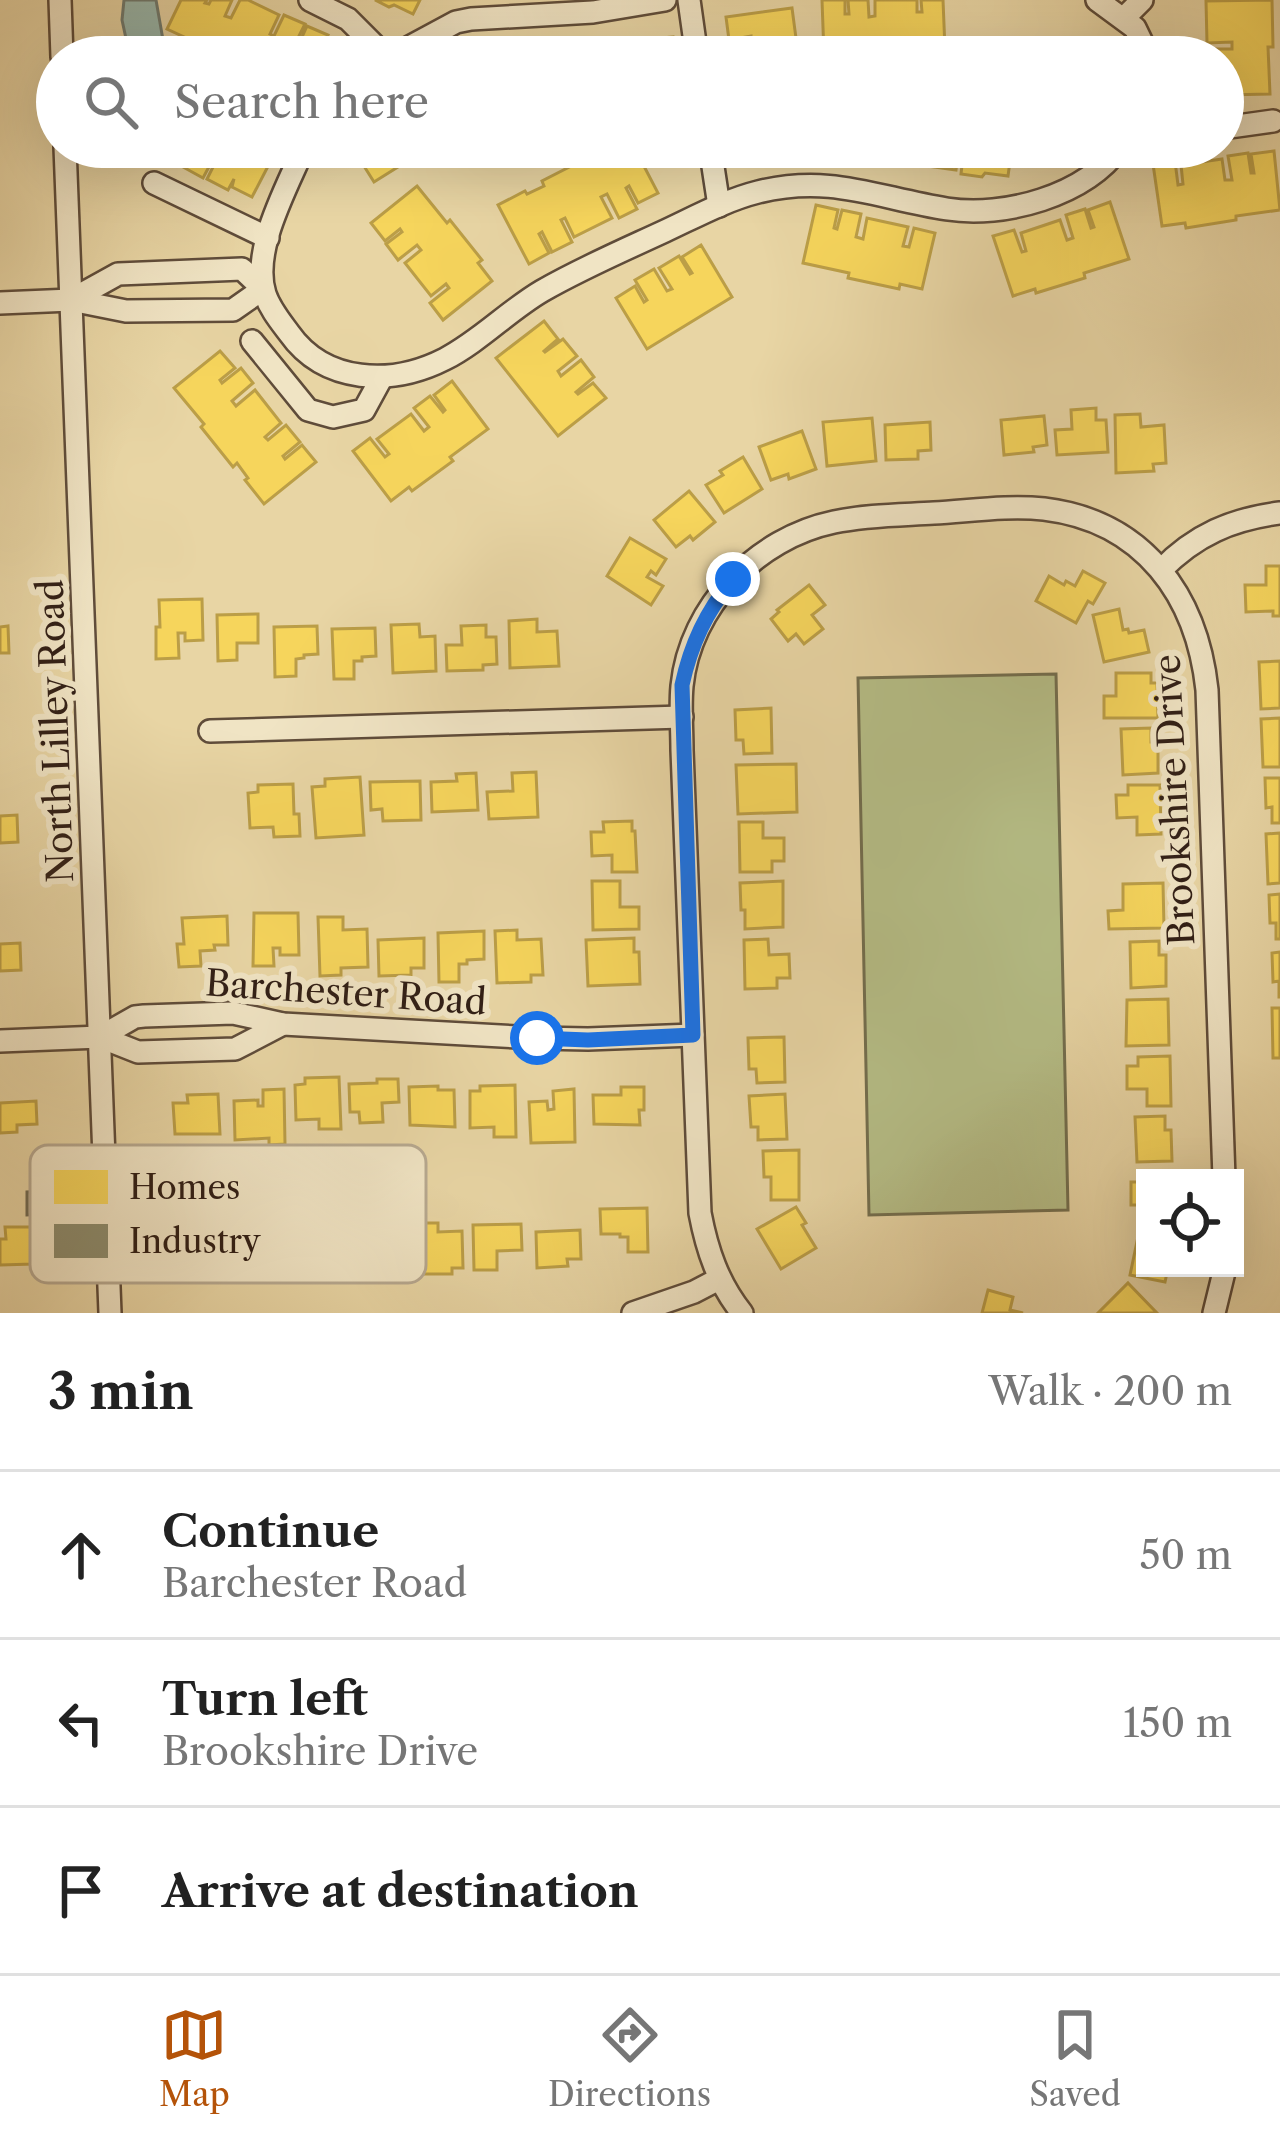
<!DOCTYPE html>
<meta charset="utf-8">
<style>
body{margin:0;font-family:"Libre Caslon Text",serif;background:#f6f6f6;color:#222}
.controls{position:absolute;right:36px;bottom:36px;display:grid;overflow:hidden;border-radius:0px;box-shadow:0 12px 48px #0002}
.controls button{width:108px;height:108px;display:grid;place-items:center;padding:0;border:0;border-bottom:3px solid #e0e0e0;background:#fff;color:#222;font:60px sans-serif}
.stop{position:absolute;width:36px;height:36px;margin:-27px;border:9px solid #1a73e8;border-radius:50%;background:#fff}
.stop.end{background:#1a73e8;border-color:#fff;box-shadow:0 3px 12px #0008}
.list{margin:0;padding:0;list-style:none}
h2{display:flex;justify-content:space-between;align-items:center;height:156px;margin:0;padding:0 48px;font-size:51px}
h2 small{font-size:39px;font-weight:400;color:#767676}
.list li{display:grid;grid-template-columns:78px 1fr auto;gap:36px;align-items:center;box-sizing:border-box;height:168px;padding:0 48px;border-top:3px solid #e0e0e0}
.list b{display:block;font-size:45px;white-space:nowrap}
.list p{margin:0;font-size:39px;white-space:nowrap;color:#767676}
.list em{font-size:39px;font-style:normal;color:#767676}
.icon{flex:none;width:66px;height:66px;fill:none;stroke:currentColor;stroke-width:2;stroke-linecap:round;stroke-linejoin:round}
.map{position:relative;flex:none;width:1280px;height:1313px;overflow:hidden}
.search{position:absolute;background:#fff;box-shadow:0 12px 48px #0002;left:36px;right:36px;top:36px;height:132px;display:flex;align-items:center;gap:30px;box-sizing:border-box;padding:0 42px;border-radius:66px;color:#767676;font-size:45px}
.sheet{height:660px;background:#fff}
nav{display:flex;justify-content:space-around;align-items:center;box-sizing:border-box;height:168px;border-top:3px solid #e0e0e0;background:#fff;font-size:33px;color:#767676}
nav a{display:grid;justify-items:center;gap:6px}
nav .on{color:#b45309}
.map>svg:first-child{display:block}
.green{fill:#b5bd86;stroke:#736e4e;stroke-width:3}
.water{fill:#98b8ad;stroke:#6f7b71;stroke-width:3}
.homes{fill:#f6d55c;stroke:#bb9e47;stroke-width:3}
.industry{fill:#8c8c6e;stroke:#716b54;stroke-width:3}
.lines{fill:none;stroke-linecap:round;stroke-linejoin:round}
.minor-casing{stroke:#5f4c3a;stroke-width:26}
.minor{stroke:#f0e4c4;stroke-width:21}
.route{stroke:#1a73e8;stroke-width:15}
.labels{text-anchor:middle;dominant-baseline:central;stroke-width:12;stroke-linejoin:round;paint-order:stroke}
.street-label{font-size:36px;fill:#311f16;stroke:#f0e4c4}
.key{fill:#f0e4c4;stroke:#b7a990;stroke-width:3}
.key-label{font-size:33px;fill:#311f16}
</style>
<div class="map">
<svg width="1280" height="1313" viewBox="0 0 1280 1313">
<rect width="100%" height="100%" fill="#e8d5a4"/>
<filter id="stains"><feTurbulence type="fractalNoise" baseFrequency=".00167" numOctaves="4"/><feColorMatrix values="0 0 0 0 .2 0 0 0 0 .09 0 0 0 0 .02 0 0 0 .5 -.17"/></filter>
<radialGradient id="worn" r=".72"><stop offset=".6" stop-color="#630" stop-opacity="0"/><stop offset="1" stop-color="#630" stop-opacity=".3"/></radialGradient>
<!-- green -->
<path class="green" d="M 1056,674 L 1068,1210 L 869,1215 L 858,678 Z"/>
<!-- water -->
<path class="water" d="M 124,0 L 156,0 L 166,57 L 130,57 L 122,20 Z"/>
<!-- homes -->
<g class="homes">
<path d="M 181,0 L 207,0 L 205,3 L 209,4 L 211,0 L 232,0 L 225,16 L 231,18 L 240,0 L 248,0 L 279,15 L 270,34 L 274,36 L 284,15 L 305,24 L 295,44 L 298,46 L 307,26 L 328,35 L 317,57 L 216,57 L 208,53 L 210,49 L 167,29 Z"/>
<path d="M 375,0 L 420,0 L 413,14 L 394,5 L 389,7 Z"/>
<path d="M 822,0 L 845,0 L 845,14 L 849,14 L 848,0 L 868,0 L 869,17 L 875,16 L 875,0 L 917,0 L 917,12 L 922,12 L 921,0 L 943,0 L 945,49 L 923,50 L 923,55 L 872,57 L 872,53 L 824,55 Z"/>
<path d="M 1272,0 L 1273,47 L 1268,47 L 1270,94 L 1223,95 L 1223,72 L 1229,72 L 1228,68 L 1223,69 L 1223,57 L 1205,57 L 1204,49 L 1232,49 L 1232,42 L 1207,43 L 1206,1 Z"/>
<path d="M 792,8 L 796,38 L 792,39 L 795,57 L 731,57 L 729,42 L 751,40 L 751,36 L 729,40 L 726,17 Z"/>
<path d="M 673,37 L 674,57 L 652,57 L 651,39 Z"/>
<path d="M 648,39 L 649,57 L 626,57 L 625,40 Z"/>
<path d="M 572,42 L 573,57 L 553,57 L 552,43 Z"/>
<path d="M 621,42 L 622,57 L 579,57 L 579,45 Z"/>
<path d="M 549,48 L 549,57 L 527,57 L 526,49 Z"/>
<path d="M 164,147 L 190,147 L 182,163 L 161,152 Z"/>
<path d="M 193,147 L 278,147 L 252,197 L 232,187 L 234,179 L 228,190 L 207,179 L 214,165 L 211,163 L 203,178 L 183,167 Z"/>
<path d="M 352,147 L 439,147 L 416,161 L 414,157 L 374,182 Z"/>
<path d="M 618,147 L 634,147 L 658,193 L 638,203 L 629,186 L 626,188 L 637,209 L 619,218 L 607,194 L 601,197 L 612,218 L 574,237 L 565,218 L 561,220 L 572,242 L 552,252 L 542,232 L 539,234 L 549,253 L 529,264 L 498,205 L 525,191 L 527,194 L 544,186 L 542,181 L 587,158 L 589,162 Z"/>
<path d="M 748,147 L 807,147 L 808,154 L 750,162 Z"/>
<path d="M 863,147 L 911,147 L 909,166 L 862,160 Z"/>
<path d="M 916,147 L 959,147 L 956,170 L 913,164 Z"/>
<path d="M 964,147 L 1012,147 L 1008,176 L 985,173 L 982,177 L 961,174 Z"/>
<path d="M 1274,151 L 1280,210 L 1236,216 L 1236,220 L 1186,228 L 1185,223 L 1162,226 L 1153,164 L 1175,161 L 1178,185 L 1183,184 L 1181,165 L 1222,159 L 1225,180 L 1232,180 L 1228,156 L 1248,153 L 1251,173 L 1254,173 L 1251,154 Z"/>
<path d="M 417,186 L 447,223 L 450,220 L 482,260 L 478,263 L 492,281 L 443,320 L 430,303 L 449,288 L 446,284 L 431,296 L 405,263 L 421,250 L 417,245 L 398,260 L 386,244 L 402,232 L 400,229 L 385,241 L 371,223 Z"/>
<path d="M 1110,202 L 1129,259 L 1084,273 L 1085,278 L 1036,293 L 1035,289 L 1013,296 L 993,236 L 1014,230 L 1022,252 L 1026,251 L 1021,233 L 1060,220 L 1067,240 L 1073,238 L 1066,215 L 1085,209 L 1091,228 L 1094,227 L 1088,210 Z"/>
<path d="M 816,205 L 838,210 L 834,228 L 837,229 L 842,210 L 861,214 L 856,237 L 863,239 L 867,218 L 908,227 L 903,246 L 909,247 L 914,228 L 935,233 L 922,289 L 900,284 L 899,289 L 848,278 L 849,273 L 803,263 Z"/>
<path d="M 701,245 L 732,297 L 647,349 L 616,298 L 635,286 L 644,302 L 647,300 L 635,280 L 654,269 L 667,291 L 672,289 L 659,268 L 679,256 L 690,274 L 692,273 L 682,257 Z"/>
<path d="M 544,321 L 558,339 L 544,351 L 545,352 L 563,339 L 577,356 L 558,371 L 561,376 L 581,360 L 594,377 L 576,392 L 578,394 L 593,383 L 606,398 L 558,436 L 496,358 Z"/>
<path d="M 220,351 L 235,368 L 220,380 L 222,383 L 241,368 L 253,383 L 232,401 L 236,406 L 255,390 L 281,423 L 265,437 L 268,440 L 286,425 L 300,442 L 283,456 L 285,459 L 302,445 L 316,462 L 264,504 L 245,480 L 248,478 L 237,463 L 233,467 L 201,427 L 204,424 L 174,388 Z"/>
<path d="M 452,381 L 488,429 L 450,457 L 453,461 L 412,491 L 409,487 L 391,501 L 353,451 L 370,438 L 385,457 L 389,454 L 377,439 L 411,414 L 424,431 L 429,427 L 414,408 L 430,396 L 443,412 L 445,410 L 434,395 Z"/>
<path d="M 1096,408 L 1096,420 L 1106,420 L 1108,452 L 1057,455 L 1055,430 L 1072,429 L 1071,410 Z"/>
<path d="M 1140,414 L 1141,427 L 1164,425 L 1166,463 L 1153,464 L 1154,471 L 1116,473 L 1115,415 Z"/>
<path d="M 1044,416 L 1047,445 L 1033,447 L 1034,452 L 1004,455 L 1001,420 Z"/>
<path d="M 872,418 L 876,461 L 827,466 L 823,422 Z"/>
<path d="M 930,422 L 931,450 L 918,451 L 918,459 L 886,460 L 885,425 Z"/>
<path d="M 802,431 L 816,469 L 789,479 L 788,474 L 771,480 L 759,447 Z"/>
<path d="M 743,457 L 762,489 L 724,513 L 706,485 L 723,475 L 720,471 Z"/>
<path d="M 689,491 L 715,522 L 693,540 L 690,536 L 676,547 L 654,520 Z"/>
<path d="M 630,538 L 666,559 L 656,575 L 651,571 L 647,577 L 663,586 L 651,605 L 607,576 Z"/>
<path d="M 1266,566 L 1280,566 L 1280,616 L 1273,616 L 1273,611 L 1246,612 L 1245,585 L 1266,585 Z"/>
<path d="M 1083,571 L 1105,583 L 1093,604 L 1088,601 L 1076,623 L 1036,601 L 1049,576 L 1064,585 L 1066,581 L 1075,586 Z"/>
<path d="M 809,585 L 825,605 L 812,615 L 823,629 L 804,644 L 796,634 L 788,641 L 771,619 L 779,612 L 777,610 Z"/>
<path d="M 202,599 L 203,640 L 185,641 L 185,633 L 178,633 L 179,658 L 156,659 L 156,627 L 160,627 L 159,600 Z"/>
<path d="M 1119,609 L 1123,630 L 1128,629 L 1129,633 L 1144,630 L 1149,652 L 1104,662 L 1093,615 Z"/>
<path d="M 258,614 L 258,643 L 237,643 L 237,660 L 218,661 L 217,615 Z"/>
<path d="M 537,619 L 537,632 L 557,631 L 559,666 L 510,668 L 509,621 Z"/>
<path d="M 419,624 L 420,637 L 435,636 L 436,671 L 393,673 L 391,625 Z"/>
<path d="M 486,625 L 486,637 L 496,637 L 497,664 L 483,665 L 483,670 L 447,671 L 446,645 L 462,645 L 461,626 Z"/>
<path d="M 8,626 L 9,653 L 0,653 L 0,627 Z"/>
<path d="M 317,626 L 318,654 L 304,655 L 304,658 L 296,659 L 296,676 L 275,677 L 274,627 Z"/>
<path d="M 375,628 L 376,656 L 362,657 L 362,661 L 354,661 L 354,679 L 334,679 L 332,629 Z"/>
<path d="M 1280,661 L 1280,708 L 1261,709 L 1259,662 Z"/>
<path d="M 1116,673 L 1151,673 L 1151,683 L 1157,683 L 1158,718 L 1104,718 L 1104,696 L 1116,696 Z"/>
<path d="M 771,708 L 772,753 L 744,754 L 743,740 L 736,740 L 735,710 Z"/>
<path d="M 1280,718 L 1280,767 L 1263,767 L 1261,719 Z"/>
<path d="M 1151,728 L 1151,742 L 1158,742 L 1158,773 L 1123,775 L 1121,729 Z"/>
<path d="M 796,764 L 797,812 L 738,814 L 736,765 Z"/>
<path d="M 536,772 L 538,817 L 489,819 L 487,792 L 513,791 L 512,773 Z"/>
<path d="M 476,773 L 478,810 L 432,812 L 431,782 L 457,781 L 456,774 Z"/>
<path d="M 360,777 L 364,835 L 316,838 L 312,787 L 325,786 L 325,779 Z"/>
<path d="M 1265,778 L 1280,778 L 1280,823 L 1272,823 L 1272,807 L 1266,808 Z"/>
<path d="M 420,781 L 421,820 L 383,821 L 382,809 L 371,810 L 370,782 Z"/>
<path d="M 293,784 L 294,814 L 299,814 L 300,836 L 274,837 L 273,827 L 250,828 L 248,793 L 258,792 L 258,785 Z"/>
<path d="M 1128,785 L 1160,785 L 1161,834 L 1137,835 L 1137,817 L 1117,818 L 1116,795 L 1128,795 Z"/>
<path d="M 17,815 L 18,842 L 0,843 L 0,816 Z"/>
<path d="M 632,821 L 632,831 L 635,831 L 637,872 L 612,872 L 612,855 L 592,856 L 591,832 L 604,832 L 603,822 Z"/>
<path d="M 739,822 L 763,822 L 763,838 L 784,838 L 784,861 L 772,861 L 772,872 L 740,872 Z"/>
<path d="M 1280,833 L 1280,883 L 1268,884 L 1266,834 Z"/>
<path d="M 592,881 L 620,881 L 620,907 L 639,907 L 639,929 L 593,930 Z"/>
<path d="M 783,881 L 783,927 L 745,929 L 745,910 L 741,910 L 740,883 Z"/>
<path d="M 1163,883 L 1164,928 L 1109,929 L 1108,911 L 1123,910 L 1123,884 Z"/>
<path d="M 1280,894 L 1280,939 L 1276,939 L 1276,923 L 1270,923 L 1269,895 Z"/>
<path d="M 254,913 L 298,913 L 299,955 L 280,955 L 280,948 L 273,948 L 274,966 L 253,966 Z"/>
<path d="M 227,916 L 228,945 L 214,945 L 215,950 L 200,951 L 201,966 L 179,967 L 177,944 L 184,944 L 182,918 Z"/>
<path d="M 318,917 L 343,917 L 343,930 L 367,929 L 368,967 L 341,968 L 341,975 L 320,976 Z"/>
<path d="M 517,930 L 517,940 L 541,939 L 543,975 L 531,975 L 531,982 L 497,983 L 495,931 Z"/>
<path d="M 484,931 L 484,959 L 467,960 L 467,964 L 459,964 L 459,982 L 439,982 L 438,933 Z"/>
<path d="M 424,938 L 424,968 L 411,968 L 411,975 L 379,976 L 378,940 Z"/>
<path d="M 634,938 L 634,952 L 639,952 L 640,984 L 588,986 L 586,940 Z"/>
<path d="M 768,939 L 769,955 L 789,954 L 790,978 L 777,978 L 777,988 L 745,989 L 744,940 Z"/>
<path d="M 1159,941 L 1159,955 L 1166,955 L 1166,986 L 1131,988 L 1130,942 Z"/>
<path d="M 20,943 L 21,970 L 0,971 L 0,944 Z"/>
<path d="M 1280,952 L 1280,997 L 1279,997 L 1279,981 L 1273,982 L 1272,953 Z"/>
<path d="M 1168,999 L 1169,1045 L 1126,1046 L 1127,1000 Z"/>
<path d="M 1272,1008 L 1280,1008 L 1280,1058 L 1273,1058 Z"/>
<path d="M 784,1037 L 785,1082 L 757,1083 L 756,1069 L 749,1069 L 748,1038 Z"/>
<path d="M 1170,1056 L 1171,1106 L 1147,1106 L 1147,1089 L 1127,1089 L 1127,1066 L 1138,1066 L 1138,1057 Z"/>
<path d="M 339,1077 L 341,1129 L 319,1129 L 319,1119 L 296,1120 L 295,1085 L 305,1084 L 305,1078 Z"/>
<path d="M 377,1079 L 398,1079 L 399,1102 L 382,1103 L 383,1122 L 360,1123 L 359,1112 L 350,1112 L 349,1084 L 377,1083 Z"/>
<path d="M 515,1085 L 516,1137 L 494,1137 L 494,1127 L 470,1128 L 470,1091 L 480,1091 L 480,1086 Z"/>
<path d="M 438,1086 L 438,1090 L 454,1090 L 455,1127 L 410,1125 L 409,1087 Z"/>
<path d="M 621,1087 L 644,1087 L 644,1110 L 639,1110 L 640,1125 L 594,1124 L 593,1095 L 621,1095 Z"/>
<path d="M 284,1089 L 285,1144 L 269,1145 L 269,1138 L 235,1140 L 234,1101 L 258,1100 L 258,1106 L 263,1106 L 263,1090 Z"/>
<path d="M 574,1089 L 575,1142 L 531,1143 L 529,1102 L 547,1101 L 548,1110 L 554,1109 L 553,1091 Z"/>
<path d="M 218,1094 L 220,1134 L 175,1134 L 173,1103 L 188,1103 L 187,1095 Z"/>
<path d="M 785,1094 L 787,1139 L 758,1140 L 758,1127 L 751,1127 L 749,1096 Z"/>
<path d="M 36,1101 L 37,1124 L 17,1125 L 17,1132 L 0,1133 L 0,1103 Z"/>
<path d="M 1165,1116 L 1165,1130 L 1171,1130 L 1172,1161 L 1137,1162 L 1135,1117 Z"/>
<path d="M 799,1150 L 799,1200 L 771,1200 L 771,1177 L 764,1177 L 763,1151 Z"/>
<path d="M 1142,1172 L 1174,1172 L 1174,1178 L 1145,1178 L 1145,1205 L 1131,1205 L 1131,1182 L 1142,1182 Z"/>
<path d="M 796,1207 L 806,1223 L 802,1225 L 816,1248 L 781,1269 L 757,1229 Z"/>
<path d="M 647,1208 L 648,1252 L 628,1252 L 628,1237 L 620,1237 L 620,1234 L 601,1234 L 600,1209 Z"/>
<path d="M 416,1223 L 438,1223 L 438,1232 L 462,1231 L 463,1268 L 452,1268 L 452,1274 L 417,1274 Z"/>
<path d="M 521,1224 L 522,1250 L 497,1251 L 497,1270 L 474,1270 L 473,1225 Z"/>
<path d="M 5,1227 L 33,1227 L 33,1264 L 0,1265 L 0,1239 L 6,1239 Z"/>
<path d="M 580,1230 L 581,1259 L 567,1259 L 568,1266 L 537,1268 L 536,1232 Z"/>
<path d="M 1139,1232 L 1145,1233 L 1145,1268 L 1168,1268 L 1165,1282 L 1130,1275 Z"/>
<path d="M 1128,1283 L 1157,1313 L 1098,1313 Z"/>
<path d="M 988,1290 L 1013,1297 L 1010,1310 L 1023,1313 L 982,1313 Z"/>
</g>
<!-- industry -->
<path class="industry" d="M 50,1191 L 50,1214 L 27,1215 L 27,1192 Z"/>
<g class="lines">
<!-- minor casing -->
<g class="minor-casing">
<g id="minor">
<path d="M 60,0 L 62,57"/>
<path d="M 310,0 L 348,19 L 386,57"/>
<path d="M 689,0 L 697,57"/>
<path d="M 1097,0 L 1135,28 L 1149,57"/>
<path d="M 1124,18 L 1142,0"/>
<path d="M 391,57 L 456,22 L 471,19 L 593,12 L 665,0"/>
<path d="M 1223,128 L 1273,121"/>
<path d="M 65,147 L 110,1313"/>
<path d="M 304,147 C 287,188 251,250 265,294 C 270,309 280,321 289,333 C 325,384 392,386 445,359 C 480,341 508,311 542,291 C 582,268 624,250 665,231 C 695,217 726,200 758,192 C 831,174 877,198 947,209 C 1004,218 1085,196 1120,147"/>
<path d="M 710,147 L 719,206"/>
<path d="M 154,183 L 268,238"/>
<path d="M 71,300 L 118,274 L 242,269 L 263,289"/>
<path d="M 0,303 L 71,300 L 126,311 L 233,310 L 263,289"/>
<path d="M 252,341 L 308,410 L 333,417 L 364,410 L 382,377"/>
<path d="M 1161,570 C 1195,535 1232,519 1280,513"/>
<path d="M 210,731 L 682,717"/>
<path d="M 100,1037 L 138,1052 L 235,1049 L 283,1024"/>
<path d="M 0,1041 L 100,1037 L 135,1017 L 144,1016 L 233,1013 L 283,1024 L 537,1038 L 588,1039 L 693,1035"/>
<path d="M 633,1313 L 694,1292 L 719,1279"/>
<path d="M 742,1313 C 718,1283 707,1250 700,1213 L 682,750 C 682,729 680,707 682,686 C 690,606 757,538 834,522 C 867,515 901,515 934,513 C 970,511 1008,505 1044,509 C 1144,521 1197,596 1207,690 L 1224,1178"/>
<path d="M 1214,1313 L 1225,1268"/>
</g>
</g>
<!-- minor -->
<use href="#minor" class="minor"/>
</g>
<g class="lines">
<!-- route -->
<path class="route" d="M 537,1038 L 588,1040 L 693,1035 L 682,685 C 691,644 706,612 733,579"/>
</g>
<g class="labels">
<!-- street labels -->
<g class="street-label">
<text transform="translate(55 731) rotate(-92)">North Lilley Road</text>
<text transform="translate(1174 800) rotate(-93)">Brookshire Drive</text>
<text transform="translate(346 992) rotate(4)">Barchester Road</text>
</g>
</g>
<!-- legend -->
<rect x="30" y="1145" width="396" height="138" rx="18" class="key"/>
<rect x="54" y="1170" width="54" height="34" fill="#f6d55c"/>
<rect x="54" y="1224" width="54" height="34" fill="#8c8c6e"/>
<g class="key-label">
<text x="129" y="1199">Homes</text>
<text x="129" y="1253">Industry</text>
</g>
<rect width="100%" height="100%" filter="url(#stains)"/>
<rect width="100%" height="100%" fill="url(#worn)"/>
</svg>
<div class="controls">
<button><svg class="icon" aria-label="locate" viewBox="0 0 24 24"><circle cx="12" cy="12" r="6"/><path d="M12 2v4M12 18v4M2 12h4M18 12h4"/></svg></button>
</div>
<div class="stop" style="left:537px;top:1038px"></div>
<div class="stop end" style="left:733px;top:579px"></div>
<div class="search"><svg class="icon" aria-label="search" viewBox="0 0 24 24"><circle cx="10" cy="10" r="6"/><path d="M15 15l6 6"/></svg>Search here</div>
</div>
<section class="sheet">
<h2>3 min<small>Walk · 200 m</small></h2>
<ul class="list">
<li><svg class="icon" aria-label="ahead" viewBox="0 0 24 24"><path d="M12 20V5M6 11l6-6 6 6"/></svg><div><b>Continue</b><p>Barchester Road</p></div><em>50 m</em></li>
<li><svg class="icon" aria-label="left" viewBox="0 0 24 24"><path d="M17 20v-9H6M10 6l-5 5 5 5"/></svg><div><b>Turn left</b><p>Brookshire Drive</p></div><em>150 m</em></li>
<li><svg class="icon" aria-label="arrive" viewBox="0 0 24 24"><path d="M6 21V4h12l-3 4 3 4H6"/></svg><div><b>Arrive at destination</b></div></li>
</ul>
</section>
<nav>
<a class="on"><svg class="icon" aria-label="map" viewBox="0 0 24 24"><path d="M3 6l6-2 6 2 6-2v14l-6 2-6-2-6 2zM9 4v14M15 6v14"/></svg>Map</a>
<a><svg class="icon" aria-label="directions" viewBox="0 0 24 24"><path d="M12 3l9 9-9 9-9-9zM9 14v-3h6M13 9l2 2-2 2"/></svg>Directions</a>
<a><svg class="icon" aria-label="saved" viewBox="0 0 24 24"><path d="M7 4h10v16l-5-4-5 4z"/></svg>Saved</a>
</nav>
